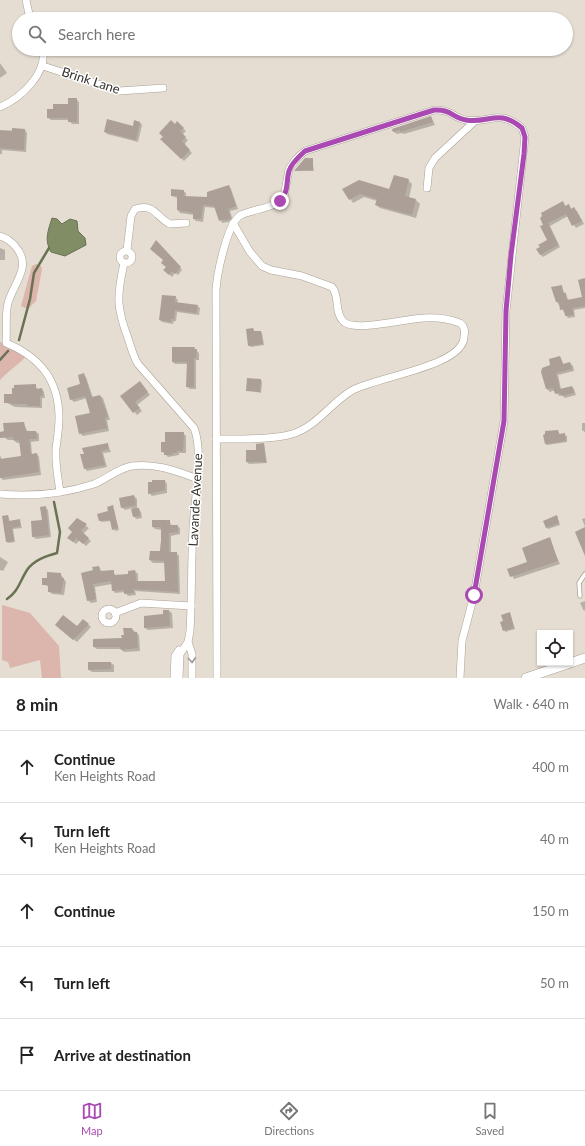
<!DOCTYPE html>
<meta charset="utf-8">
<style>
body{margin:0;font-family:Lato,sans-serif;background:#f2f2f2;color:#222}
.controls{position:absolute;right:12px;bottom:12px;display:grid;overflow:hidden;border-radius:0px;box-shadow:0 1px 3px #0004}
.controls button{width:36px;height:36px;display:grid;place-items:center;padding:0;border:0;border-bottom:1px solid #e0e0e0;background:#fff;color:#222;font:20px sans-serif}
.stop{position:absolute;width:12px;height:12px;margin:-9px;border:3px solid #a949b1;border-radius:50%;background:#fff}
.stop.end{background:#a949b1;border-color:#fff;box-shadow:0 1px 4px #0008}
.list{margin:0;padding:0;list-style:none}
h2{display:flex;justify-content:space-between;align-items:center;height:52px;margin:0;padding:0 16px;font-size:17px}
h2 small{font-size:13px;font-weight:400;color:#767676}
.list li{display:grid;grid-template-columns:26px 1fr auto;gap:12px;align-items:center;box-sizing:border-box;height:72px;padding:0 16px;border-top:1px solid #e0e0e0}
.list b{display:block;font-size:15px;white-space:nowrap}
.list p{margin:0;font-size:13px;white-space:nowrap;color:#767676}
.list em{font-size:13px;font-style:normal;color:#767676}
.icon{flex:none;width:22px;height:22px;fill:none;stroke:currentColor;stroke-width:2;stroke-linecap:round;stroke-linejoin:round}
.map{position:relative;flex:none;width:585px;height:678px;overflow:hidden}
.search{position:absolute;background:#fff;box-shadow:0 1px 3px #0004;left:12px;right:12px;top:12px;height:44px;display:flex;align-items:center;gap:10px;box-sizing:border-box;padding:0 14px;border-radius:22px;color:#767676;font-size:15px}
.sheet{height:412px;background:#fff}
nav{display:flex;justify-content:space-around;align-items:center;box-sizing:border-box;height:56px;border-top:1px solid #e0e0e0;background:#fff;font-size:11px;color:#767676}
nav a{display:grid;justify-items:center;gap:2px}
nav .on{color:#a949b1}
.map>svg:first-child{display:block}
.green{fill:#dcb5ad}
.water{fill:#818e65;stroke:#6a7254}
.shadow{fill:#0003}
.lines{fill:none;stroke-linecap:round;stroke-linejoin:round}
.stream{stroke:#6a7254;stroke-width:2.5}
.building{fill:#ab9f97}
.service-casing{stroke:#a9a196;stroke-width:5}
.minor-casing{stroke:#a9a196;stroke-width:8}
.tertiary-casing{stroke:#a9a196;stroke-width:10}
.service{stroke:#fff;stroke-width:3.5}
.minor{stroke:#fff;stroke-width:7}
.tertiary{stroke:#fff;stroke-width:9}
.oneway{stroke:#9a9896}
.route{stroke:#a949b1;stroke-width:5}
.labels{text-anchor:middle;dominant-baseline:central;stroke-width:3;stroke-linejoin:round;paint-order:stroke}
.street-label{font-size:13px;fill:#34312d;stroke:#fff}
</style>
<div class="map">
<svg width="585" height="678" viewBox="0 0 585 678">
<rect width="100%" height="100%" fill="#e5ddd1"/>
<!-- green -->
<g class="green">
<path d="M 36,264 L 41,266 L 42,269 L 36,301 L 29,308 L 25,308 L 21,306 L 32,266 Z"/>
<path d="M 0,342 L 6,343 L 28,354 C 20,364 9,370 0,380 Z"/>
<path d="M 2,605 L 30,613 L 59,646 L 61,678 L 42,678 L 40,660 L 10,668 L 8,662 L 2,660 Z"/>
</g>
<!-- water -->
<path class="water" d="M 52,218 L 57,219 L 62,224 L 70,219 L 77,221 L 78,231 L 85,238 L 86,245 L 65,256 L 51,252 C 44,240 48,231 52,218 Z"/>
<!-- shadow -->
<g class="shadow">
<path d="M 135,49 L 160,49 L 159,54 L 137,52 Z"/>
<path d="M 0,63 L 7,73 L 0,78 Z"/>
<path d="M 76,99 L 79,102 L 79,124 L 72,124 L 69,120 L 51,120 L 48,118 Z"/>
<path d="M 431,117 L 435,125 L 404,134 L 402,133 L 397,134 L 394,132 L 393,129 Z"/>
<path d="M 140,122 L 142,125 L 138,142 L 107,134 L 105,131 L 134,127 Z"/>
<path d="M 177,123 L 186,131 L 182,135 L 188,140 L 184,145 L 192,153 L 184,161 L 162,139 Z"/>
<path d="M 25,130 L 27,133 L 26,152 L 2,150 L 2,154 L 0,154 L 0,131 Z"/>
<path d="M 312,159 L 314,171 L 296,171 Z"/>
<path d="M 408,180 L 412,184 L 409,198 L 416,200 L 420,204 L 416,218 L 380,208 L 376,205 L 377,201 L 364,197 L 353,203 L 344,189 L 390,190 Z"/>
<path d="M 229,186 L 231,189 L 238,209 L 230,211 L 233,221 L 222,223 L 216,208 L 205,207 L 203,222 L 196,221 L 194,219 L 194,215 L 180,213 L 178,210 L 178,198 L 172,196 L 183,191 L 186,193 L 186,197 L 208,198 Z"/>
<path d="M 562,203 L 566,207 L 569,206 L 572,210 L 574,209 L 577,211 L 584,224 L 576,228 L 568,216 L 550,226 L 560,247 L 543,257 L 540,254 L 549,241 L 545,225 Z"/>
<path d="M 156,242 L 182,270 L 178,275 L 175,273 L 172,277 L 165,270 L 167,267 Z"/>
<path d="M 0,248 L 5,250 L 5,260 L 0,260 Z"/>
<path d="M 585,280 L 585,308 L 574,310 L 575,317 L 568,318 L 557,302 L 561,286 L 569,301 L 583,298 Z"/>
<path d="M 175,297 L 178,300 L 177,303 L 197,306 L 200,308 L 199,315 L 177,312 L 176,321 L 174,321 L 173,324 L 162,322 L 160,320 Z"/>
<path d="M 253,329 L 255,332 L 261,332 L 262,333 L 264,345 L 251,347 L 249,345 Z"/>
<path d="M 194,348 L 199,353 L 199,360 L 196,360 L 196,389 L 190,389 L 187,387 L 188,364 L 175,364 L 173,362 Z"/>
<path d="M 560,357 L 564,365 L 570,363 L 573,366 L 574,371 L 558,375 L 561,389 L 572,387 L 574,389 L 576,395 L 565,398 L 562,395 L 559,396 L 555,390 L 550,392 L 547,389 L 543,368 L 551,366 Z"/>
<path d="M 84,375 L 86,377 L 93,398 L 100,396 L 103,398 L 110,420 L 107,420 L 109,431 L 83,436 L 80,433 L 91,413 L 87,398 L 74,402 L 71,399 L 81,385 Z"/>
<path d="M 261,380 L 262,382 L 261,393 L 247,390 Z"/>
<path d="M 35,385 L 38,390 L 42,389 L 44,392 L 45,398 L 42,398 L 42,408 L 15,407 L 5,402 L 13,395 Z"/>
<path d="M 142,385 L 150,395 L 137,405 L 142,411 L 137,415 L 122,396 Z"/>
<path d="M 23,423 L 28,432 L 36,432 L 39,434 L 39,441 L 31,442 L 32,455 L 37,454 L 39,457 L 41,475 L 3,480 L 0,477 L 0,455 L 2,460 L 23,457 L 21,443 L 17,443 L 14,440 L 8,440 L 5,438 L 4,424 Z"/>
<path d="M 582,423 L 585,423 L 585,432 L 582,430 Z"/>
<path d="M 558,431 L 560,435 L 567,436 L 567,442 L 547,445 L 545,443 Z"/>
<path d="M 183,433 L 186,436 L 186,453 L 179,453 L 179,455 L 168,457 L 162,451 L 166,443 Z"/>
<path d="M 107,444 L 111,452 L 103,453 L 107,467 L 87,471 L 85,468 Z"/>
<path d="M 264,444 L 267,463 L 249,464 L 247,462 Z"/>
<path d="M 165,481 L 167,484 L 167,493 L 152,496 L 149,493 Z"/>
<path d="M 134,496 L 137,499 L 137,507 L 141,512 L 142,518 L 136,519 L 134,516 L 132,508 L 125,510 L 122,507 Z"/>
<path d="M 113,507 L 119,530 L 115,531 L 111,521 L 102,522 L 100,521 Z"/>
<path d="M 46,508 L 48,510 L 51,537 L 36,539 L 33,536 L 43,521 Z"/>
<path d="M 8,516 L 10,522 L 19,521 L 22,528 L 13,529 L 15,542 L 9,543 L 7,542 Z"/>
<path d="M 557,516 L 560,525 L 548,529 L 546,527 Z"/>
<path d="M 585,518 L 585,527 L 582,519 Z"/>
<path d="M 77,520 L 89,528 L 83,534 L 91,541 L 86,546 L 80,540 L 76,544 L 68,538 L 74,532 Z"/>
<path d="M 169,521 L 172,526 L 177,526 L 180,528 L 180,534 L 171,536 L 171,553 L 176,553 L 179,556 L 180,594 L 135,591 L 136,595 L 128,596 L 125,592 L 115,593 L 113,590 L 112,584 L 95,587 L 97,602 L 91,603 L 88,600 L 94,571 L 99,567 L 102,572 L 113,571 L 116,576 L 129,575 L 135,571 L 138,574 L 138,582 L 166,582 L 165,563 L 153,563 L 150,560 L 160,552 L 162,530 L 155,529 L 153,527 Z"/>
<path d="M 549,539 L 560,564 L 514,579 L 509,569 L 528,562 Z"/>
<path d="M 0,557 L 8,562 L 3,571 L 0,570 Z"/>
<path d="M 60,573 L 66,582 L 64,595 L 52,594 L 49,591 L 49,587 L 43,584 L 48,579 Z"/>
<path d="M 585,601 L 585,610 L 584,611 L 580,603 Z"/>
<path d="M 169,611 L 172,613 L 173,628 L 148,630 L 145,628 Z"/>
<path d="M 510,613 L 515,629 L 505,632 L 504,622 Z"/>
<path d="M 83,620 L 91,627 L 77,642 L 59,628 L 77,627 Z"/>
<path d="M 132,629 L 139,635 L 140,651 L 124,652 L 121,649 L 97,649 L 94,647 L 123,639 Z"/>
<path d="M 111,663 L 114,665 L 114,672 L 92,672 L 89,670 Z"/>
</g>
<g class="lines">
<!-- stream -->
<g class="stream">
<path d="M 19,340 L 30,299 L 34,273 L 49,248"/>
<path d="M 0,360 L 8,351"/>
<path d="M 7,599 C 18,592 20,581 27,570 C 34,560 46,556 57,553 L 60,532 L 54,502"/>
</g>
</g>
<!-- building -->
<g class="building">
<path d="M 68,98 L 77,98 L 77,122 L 68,122 L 68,118 L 47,118 L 47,109 L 53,109 L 53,104 L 68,104 Z"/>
<path d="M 431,116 L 433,122 L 400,132 L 400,130 L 393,132 L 392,129 Z"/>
<path d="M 107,119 L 133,126 L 134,120 L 140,122 L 136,140 L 104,132 Z"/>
<path d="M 171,120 L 175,124 L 177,121 L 184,128 L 180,131 L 186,137 L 182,141 L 190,150 L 181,159 L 160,139 L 163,137 L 159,133 Z"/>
<path d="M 12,128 L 25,129 L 24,150 L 0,148 L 0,130 L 12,131 Z"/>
<path d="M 305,158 L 313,158 L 313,170 L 294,171 Z"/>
<path d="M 394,175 L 409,179 L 405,196 L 416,199 L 412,215 L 375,205 L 377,199 L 360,194 L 349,200 L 342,189 L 359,180 L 389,189 Z"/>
<path d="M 229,185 L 236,206 L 228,209 L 231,218 L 225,221 L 225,219 L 219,221 L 214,206 L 203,205 L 201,219 L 193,219 L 193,213 L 177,210 L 177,196 L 171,196 L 171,189 L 184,190 L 184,196 L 207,197 L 207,192 Z"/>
<path d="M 563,201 L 565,206 L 569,204 L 571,209 L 574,207 L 582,221 L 572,226 L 566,214 L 548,223 L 558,245 L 540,255 L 536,249 L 540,247 L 538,245 L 547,240 L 540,226 L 543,225 L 540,218 L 542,216 L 541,213 Z"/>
<path d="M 156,240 L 181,267 L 175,274 L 172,271 L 169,275 L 163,270 L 166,267 L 161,263 L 163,260 L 150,249 Z"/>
<path d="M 585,278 L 585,306 L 572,308 L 574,315 L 565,316 L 564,309 L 560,310 L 559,302 L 556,302 L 551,287 L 562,285 L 563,293 L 566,293 L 567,300 L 582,297 L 578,280 Z"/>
<path d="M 162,295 L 176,296 L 175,302 L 198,305 L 196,313 L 175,310 L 174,319 L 171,319 L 171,322 L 159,320 Z"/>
<path d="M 253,328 L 254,331 L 261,331 L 263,344 L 248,346 L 246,329 Z"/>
<path d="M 172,347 L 195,347 L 194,349 L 197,349 L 196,358 L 194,358 L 194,387 L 186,387 L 187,362 L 172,362 Z"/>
<path d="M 560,356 L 563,364 L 570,362 L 572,369 L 556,373 L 560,389 L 572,386 L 574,393 L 561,396 L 560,393 L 555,394 L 553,388 L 546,389 L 541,372 L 542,368 L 550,365 L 549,359 Z"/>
<path d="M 84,373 L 90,393 L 92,397 L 100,395 L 108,417 L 105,418 L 107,428 L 79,434 L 75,416 L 90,413 L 85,396 L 70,400 L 67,388 L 80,384 L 78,375 Z"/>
<path d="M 247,378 L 261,379 L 260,392 L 246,391 Z"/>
<path d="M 140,381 L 148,392 L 135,402 L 140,408 L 133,413 L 120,396 Z"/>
<path d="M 36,384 L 36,389 L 42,388 L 43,396 L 40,396 L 40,406 L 28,406 L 27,404 L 11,404 L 11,403 L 4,403 L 4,394 L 12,394 L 12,388 L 14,388 L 14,385 Z"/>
<path d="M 24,422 L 26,431 L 36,431 L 37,439 L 29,439 L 31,454 L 37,453 L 39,472 L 0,478 L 0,459 L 21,456 L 19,440 L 14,441 L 13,437 L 0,438 L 0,432 L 4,431 L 3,423 Z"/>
<path d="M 558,430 L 559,434 L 565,433 L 566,441 L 545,444 L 543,435 L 545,434 L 545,431 Z"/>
<path d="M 165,432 L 184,432 L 183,451 L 177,451 L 177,453 L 172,453 L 172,455 L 164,455 L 164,452 L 161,452 L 161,442 L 165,442 Z"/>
<path d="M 108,443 L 109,449 L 101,451 L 105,465 L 84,469 L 80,454 L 84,454 L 82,448 Z"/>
<path d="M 264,443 L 266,462 L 246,462 L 246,450 L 256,450 L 256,444 Z"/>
<path d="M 152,480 L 165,480 L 165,490 L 148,494 L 148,482 L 152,482 Z"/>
<path d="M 134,495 L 136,505 L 121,508 L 119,498 Z"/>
<path d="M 113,505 L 118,528 L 112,530 L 110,520 L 99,521 L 97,514 L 108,511 L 107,507 Z"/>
<path d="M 46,506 L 49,535 L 32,537 L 31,521 L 42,520 L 40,507 Z"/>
<path d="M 139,508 L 140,516 L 133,517 L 131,509 Z"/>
<path d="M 8,515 L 9,521 L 20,519 L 21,526 L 12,528 L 14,541 L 6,542 L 2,516 Z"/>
<path d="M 557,515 L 559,523 L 546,528 L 543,521 Z"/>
<path d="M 77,518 L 87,524 L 81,531 L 89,538 L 83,544 L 76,538 L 73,542 L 67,538 L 72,532 L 68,528 Z"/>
<path d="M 152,520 L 170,520 L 170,525 L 178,525 L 178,532 L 169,533 L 169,552 L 177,552 L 178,592 L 133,589 L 134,593 L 124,594 L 124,590 L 112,591 L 111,581 L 93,584 L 96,599 L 87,601 L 81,573 L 93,570 L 92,567 L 99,566 L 100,571 L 114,570 L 114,575 L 128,574 L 128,571 L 135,570 L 136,581 L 165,581 L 164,561 L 149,560 L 150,551 L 160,551 L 161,542 L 161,527 L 152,527 Z"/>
<path d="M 585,527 L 585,556 L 575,532 Z"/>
<path d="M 550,537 L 558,561 L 510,577 L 507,569 L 527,562 L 522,548 Z"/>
<path d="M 47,572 L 61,573 L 61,578 L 64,578 L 61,593 L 48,592 L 48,585 L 42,585 L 42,578 L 47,578 Z"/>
<path d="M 163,610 L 169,610 L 170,626 L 144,628 L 144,616 L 163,614 Z"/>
<path d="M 510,612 L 514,628 L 503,631 L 500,622 L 503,621 L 501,615 Z"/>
<path d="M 63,615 L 77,626 L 83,619 L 89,624 L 73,640 L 55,625 Z"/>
<path d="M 123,628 L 132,628 L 133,632 L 137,632 L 138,648 L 121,650 L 120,647 L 93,647 L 93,639 L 122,638 L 121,635 L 124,635 Z"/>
<path d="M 88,662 L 111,662 L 111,669 L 88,670 Z"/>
</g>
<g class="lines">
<!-- service casing -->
<g class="service-casing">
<path id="service" d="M 580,596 L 579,583 L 585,574"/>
</g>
<!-- minor casing -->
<g class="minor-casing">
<g id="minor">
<path d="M 26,0 L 30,19"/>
<path d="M 43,66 L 119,91 L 163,88"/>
<path d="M 0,107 C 21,98 47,74 43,49"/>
<path d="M 427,188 L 429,168 L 435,158 L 475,121"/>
<path d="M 0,236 C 6,238 11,241 15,246 C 33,266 14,282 8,303 C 5,315 7,330 6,343 C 40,357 59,380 59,418 C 59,429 57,439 56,449 C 55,463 58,478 60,492"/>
<path d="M 127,250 L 131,216 L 135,209 C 155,203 156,217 170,224 L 186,223"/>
<circle cx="126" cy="257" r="6"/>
<path d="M 124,263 C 117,295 116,307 128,338 C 131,347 133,356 138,364 L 194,428 C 204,452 194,503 193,529 C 191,563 192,597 190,631 L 188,642 L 180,654 L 179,678"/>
<path d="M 216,439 C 237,439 273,440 292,434 C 316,427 330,404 351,391 C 374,377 463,367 464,337 C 465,331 465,327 460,323 C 449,319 436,317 424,318 C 408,318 353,333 343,321 C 334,312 340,296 332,287 L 302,276 L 271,270 L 262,266 L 250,252 L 233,223"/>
<path d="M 0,494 C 32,497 63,494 94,484 C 107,479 118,468 132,466 C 156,463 176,471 198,479"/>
<circle cx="109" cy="616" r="7"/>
<path d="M 115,613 L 141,603 L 191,606"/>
<path d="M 188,642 L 192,654 L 192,678"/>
<path d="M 174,678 L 175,656 L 179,650"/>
<path d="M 217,678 L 216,290 C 217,275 227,222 241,215 C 256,208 271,210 284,197 L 289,169 L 296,159 L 305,151 L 434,110 C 451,109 453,118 466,120 C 489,124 498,108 522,128 L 525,137 L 506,311 L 504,421 L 474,595 L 462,641 L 460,678"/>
</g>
</g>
<!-- tertiary casing -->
<g class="tertiary-casing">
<path id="tertiary" d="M 526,678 L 585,658"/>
</g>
<!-- service -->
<use href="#service" class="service"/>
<!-- minor -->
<use href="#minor" class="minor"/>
<!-- tertiary -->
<use href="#tertiary" class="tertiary"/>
</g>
<!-- one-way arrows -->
<defs><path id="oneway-chevron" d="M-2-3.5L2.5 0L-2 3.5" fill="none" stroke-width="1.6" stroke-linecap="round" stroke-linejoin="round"/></defs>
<use class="oneway" href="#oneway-chevron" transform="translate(192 660) rotate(86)"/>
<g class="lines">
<!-- route -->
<path class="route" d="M 280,201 C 289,192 286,181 289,171 C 292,162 299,157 305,151 L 434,110 C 451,109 453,118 466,120 C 489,124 498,108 522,128 L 525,137 L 524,154 L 511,255 L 506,311 L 504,421 L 474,595"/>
</g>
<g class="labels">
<!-- street labels -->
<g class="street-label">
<text transform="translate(91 80) rotate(18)">Brink Lane</text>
<text transform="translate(195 500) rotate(-87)">Lavande Avenue</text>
</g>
</g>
</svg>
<div class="controls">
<button><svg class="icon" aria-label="locate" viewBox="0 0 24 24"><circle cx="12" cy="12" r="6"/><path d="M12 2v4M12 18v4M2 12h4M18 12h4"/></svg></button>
</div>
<div class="stop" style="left:474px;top:595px"></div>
<div class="stop end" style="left:280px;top:201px"></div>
<div class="search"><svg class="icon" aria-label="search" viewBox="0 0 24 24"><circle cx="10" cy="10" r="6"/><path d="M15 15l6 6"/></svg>Search here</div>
</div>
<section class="sheet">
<h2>8 min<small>Walk · 640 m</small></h2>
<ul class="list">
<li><svg class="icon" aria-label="ahead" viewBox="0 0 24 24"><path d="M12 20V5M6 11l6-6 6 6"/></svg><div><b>Continue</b><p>Ken Heights Road</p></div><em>400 m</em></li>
<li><svg class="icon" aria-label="left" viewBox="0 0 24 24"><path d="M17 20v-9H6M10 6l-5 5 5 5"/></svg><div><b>Turn left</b><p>Ken Heights Road</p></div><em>40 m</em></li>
<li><svg class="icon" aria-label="ahead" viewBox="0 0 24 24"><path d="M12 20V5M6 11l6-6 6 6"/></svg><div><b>Continue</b></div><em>150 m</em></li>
<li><svg class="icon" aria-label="left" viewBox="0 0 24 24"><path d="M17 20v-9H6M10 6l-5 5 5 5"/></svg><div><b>Turn left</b></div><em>50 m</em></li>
<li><svg class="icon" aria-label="arrive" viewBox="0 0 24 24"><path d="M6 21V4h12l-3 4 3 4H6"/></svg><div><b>Arrive at destination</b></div></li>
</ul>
</section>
<nav>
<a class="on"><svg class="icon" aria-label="map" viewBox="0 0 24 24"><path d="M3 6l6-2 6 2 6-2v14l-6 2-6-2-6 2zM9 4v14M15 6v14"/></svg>Map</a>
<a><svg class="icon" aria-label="directions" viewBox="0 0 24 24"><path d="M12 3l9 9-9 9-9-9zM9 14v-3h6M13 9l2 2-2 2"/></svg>Directions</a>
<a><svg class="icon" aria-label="saved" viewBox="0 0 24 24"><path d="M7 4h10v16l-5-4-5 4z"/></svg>Saved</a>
</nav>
